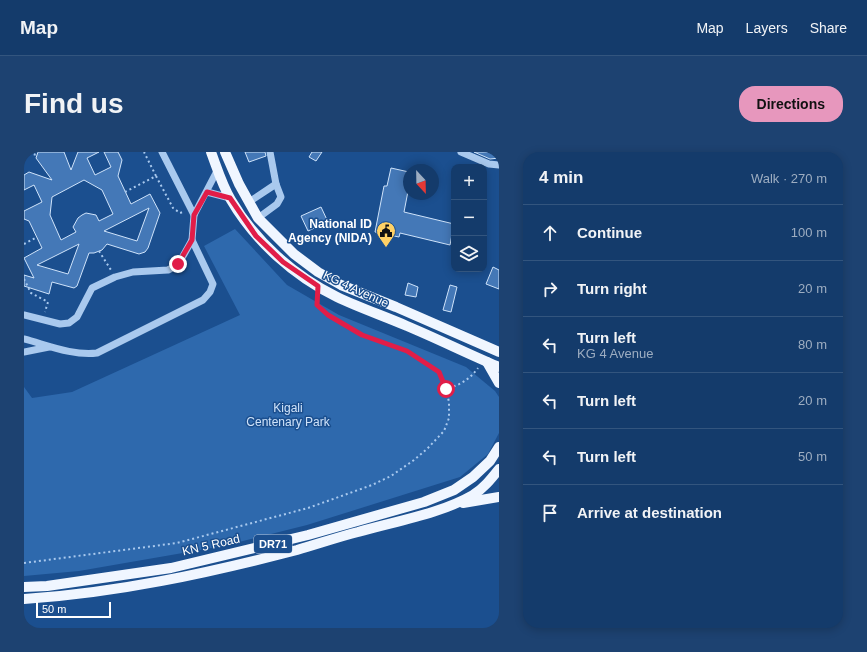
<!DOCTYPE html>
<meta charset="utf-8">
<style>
body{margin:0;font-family:Helvetica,sans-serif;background:#1d4271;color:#f1f3f6}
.controls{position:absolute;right:12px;top:12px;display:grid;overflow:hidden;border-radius:8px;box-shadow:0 2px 10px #0003}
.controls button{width:36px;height:36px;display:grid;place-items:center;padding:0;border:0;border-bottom:1px solid #33557e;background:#143b6b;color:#f1f3f6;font:20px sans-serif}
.compass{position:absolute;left:379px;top:12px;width:36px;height:36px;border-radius:50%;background:#143b6b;box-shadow:0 2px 10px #0003;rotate:158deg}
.scale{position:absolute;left:12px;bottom:10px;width:75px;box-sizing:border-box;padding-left:4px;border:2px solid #fff;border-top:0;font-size:11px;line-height:14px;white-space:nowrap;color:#fff;-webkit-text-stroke:3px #1b4f8f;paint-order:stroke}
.stop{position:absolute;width:12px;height:12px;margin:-9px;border:3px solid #e11d48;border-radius:50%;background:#fff}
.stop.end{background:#e11d48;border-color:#fff;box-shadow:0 1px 4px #0008}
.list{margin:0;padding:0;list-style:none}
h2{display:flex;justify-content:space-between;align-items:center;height:52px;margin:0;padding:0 16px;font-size:17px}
h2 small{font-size:13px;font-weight:400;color:#9dadc1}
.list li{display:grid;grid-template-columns:26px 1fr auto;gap:12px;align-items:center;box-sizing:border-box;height:56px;padding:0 16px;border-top:1px solid #33557e}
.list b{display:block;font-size:15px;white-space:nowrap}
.list p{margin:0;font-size:13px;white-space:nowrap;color:#9dadc1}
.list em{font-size:13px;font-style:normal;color:#9dadc1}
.icon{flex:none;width:22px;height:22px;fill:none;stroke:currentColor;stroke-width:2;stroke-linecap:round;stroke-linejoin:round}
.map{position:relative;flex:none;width:475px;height:476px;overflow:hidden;border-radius:16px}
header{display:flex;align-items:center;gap:24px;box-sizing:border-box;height:56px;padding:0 20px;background:#143b6b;border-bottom:1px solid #33557e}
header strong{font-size:19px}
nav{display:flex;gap:22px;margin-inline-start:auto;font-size:14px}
.intro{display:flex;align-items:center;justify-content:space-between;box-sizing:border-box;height:96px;padding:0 24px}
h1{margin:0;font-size:28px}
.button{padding:10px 18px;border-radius:16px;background:#e797bd;color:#111;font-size:14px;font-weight:700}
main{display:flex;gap:24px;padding:0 24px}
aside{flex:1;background:#143b6b;border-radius:16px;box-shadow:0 2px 10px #0003}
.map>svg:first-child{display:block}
.green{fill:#2e69ad}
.building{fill:#4478b7;stroke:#cfe3fa;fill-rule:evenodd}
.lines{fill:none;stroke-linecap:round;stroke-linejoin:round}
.path{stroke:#a9c9ee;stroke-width:2;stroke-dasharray:2 3;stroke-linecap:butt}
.minor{stroke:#a9c9ee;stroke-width:7}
.major{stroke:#f0f6ff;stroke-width:10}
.route{stroke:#e11d48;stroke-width:5}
.labels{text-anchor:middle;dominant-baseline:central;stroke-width:3;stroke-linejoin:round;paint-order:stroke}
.shield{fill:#1b4f8f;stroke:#bbcadd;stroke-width:1}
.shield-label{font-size:11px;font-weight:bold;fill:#fff}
.poi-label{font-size:12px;font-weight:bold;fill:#fff;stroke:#1b4f8f;text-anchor:end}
.street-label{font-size:12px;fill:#fff;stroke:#1b4f8f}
.park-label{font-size:12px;fill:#cfe3fa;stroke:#1b4f8f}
</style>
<header>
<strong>Map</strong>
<nav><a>Map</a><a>Layers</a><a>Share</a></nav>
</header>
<div class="intro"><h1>Find us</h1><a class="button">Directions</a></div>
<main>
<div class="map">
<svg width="475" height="476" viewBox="0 0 475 476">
<rect width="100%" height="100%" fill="#1b4f8f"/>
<!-- green -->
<path class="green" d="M 211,77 L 263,133 L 315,163 L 442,215 L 471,239 L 475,245 L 475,281 L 464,302 L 436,325 L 283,373 L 199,394 L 55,419 L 0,424 L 0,235 L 8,246 L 48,240 L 216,163 L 180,94 Z"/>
<!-- building -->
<g class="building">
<path d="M 14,0 L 40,0 L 47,18 L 54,0 L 75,0 L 63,6 L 71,23 L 87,15 L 80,0 L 94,0 L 98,8 L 94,24 L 107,52 L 126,42 L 136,61 L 124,96 L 121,100 L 115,102 L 83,92 L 78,98 L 70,101 L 65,101 L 53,134 L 50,136 L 28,130 L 25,142 L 0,134 L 0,123 L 10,126 L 0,106 L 18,96 L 5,69 L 0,67 L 0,59 L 18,50 L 10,33 L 0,38 L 0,23 L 5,20 L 28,28 L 12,6 ZM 60,28 L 78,38 L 89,62 L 75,69 L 72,63 L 62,61 L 58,63 L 54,66 L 49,75 L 52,80 L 37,88 L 26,63 L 28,45 ZM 125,56 L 113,89 L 80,79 ZM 55,92 L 44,122 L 13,113 Z"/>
<path d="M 221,0 L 241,0 L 242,4 L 225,10 Z"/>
<path d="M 288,0 L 298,0 L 292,9 L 285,5 Z"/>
<path d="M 450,0 L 475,0 L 475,6 L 466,7 Z"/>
<path d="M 367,16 L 385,20 L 385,34 L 380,60 L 430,72 L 426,93 L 376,81 L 375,85 L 351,80 L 360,34 L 363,34 Z"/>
<path d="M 297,55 L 304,70 L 284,79 L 277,64 Z"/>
<path d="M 469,115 L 475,118 L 475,137 L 462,132 Z"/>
<path d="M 384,131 L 394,135 L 392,145 L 381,143 Z"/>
<path d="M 426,133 L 433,135 L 427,160 L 419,158 Z"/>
</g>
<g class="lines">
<!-- path -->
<g class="path">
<path d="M 0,0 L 13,3"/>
<path d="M 132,24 L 149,56 L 156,61 L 159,60"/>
<path d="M 101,40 L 132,24 L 120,0"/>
<path d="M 0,92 L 13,85"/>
<path d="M 75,99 L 87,118"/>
<path d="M 0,127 L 7,141 L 24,150 L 21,160"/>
<path d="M 293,145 L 293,153 L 304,163 L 338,183 L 383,199 L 415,220 L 422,237"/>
<path d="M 0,411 L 153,391 L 284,356 L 348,333 L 367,324 L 390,308 L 403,297 L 420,279 L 425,266 L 425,250 L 422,237 C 436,233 445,228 454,216"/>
</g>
<!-- minor -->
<g class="minor">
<path d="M 138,0 L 170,63"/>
<path d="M 437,0 L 465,12 L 475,13"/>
<path d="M 183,40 L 206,46"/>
<path d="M 225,50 L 252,32"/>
<path d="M 234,66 L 253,52 L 257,45 L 252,32 L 246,0"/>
<path d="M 0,163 L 36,172 L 45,171 L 53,165 L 68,136 L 91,125 L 109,120 L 144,118 L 154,113 L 168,88 L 170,63 L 194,17"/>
<path d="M 0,187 C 23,193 49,204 73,201 L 179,148 L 186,140 L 189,132 L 168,88"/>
<path d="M 0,200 L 25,195"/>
</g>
<!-- major -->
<g class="major">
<path d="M 187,0 C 193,16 198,33 207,48 C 231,89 270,124 313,145 C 336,156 360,164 383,174 C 414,187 444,202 475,215"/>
<path d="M 201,0 L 215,32 L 234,66 L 270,102 L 294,120 L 317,133 L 372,155 L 475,200"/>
<path d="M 463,210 L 475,231"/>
<path d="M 439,351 L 475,345"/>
<path d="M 0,435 L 23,434 L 147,416 L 284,383 L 400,350 L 430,338 L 449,325 L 466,309 L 475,295"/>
<path d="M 0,447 C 93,441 184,421 273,398 C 294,392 314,385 334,380 C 372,369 416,362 449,343 C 460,336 467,327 475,317"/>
</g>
</g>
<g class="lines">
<!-- route -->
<path class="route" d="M 154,112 L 168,88 L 170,63 L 183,40 L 206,46 L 232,84 L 259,110 L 294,134 L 293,153 L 304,163 L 338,183 L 383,199 L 415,220 L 422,237"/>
</g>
<!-- icons -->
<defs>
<g id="civic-pin" transform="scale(1)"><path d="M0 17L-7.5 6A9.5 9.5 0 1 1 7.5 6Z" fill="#ffd166" stroke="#1b4f8f"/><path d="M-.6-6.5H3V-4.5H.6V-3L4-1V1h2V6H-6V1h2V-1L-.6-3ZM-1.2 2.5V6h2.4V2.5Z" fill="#111"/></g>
</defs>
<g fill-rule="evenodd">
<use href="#civic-pin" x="362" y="79"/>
</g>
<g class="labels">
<!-- shield labels -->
<rect class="shield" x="230" y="383" width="38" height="18" rx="3"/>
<g class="shield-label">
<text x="249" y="392">DR71</text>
</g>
<!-- poi labels -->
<g class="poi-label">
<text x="348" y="72">National ID<tspan x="348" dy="14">Agency (NIDA)</tspan></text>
</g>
<!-- street labels -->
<g class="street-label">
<text transform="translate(332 137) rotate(25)">KG 4 Avenue</text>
<text transform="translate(187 393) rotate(-13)">KN 5 Road</text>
</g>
<!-- park labels -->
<g class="park-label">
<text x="264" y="256">Kigali<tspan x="264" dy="14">Centenary Park</tspan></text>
</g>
</g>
</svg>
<div class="controls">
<button>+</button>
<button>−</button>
<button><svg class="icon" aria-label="layers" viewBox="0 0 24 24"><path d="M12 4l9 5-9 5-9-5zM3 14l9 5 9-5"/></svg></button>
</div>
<svg class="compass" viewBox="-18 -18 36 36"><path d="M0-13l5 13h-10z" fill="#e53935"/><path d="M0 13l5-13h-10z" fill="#9dadc1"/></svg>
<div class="scale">50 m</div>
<div class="stop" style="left:422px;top:237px"></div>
<div class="stop end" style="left:154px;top:112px"></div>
</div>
<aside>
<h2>4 min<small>Walk · 270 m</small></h2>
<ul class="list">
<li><svg class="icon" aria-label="ahead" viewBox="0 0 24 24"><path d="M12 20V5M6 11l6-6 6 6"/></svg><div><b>Continue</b></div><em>100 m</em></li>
<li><svg class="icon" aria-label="right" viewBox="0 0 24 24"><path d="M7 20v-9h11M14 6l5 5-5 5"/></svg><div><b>Turn right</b></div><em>20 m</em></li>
<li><svg class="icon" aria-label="left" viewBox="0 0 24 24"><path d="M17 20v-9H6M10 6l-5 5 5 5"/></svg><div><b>Turn left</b><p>KG 4 Avenue</p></div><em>80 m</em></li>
<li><svg class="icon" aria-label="left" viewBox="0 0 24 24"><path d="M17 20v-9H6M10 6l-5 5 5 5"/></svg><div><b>Turn left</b></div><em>20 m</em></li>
<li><svg class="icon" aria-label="left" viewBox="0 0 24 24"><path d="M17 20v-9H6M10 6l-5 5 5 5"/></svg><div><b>Turn left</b></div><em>50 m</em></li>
<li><svg class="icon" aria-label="arrive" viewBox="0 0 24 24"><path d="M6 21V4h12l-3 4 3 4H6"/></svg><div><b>Arrive at destination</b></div></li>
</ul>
</aside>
</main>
